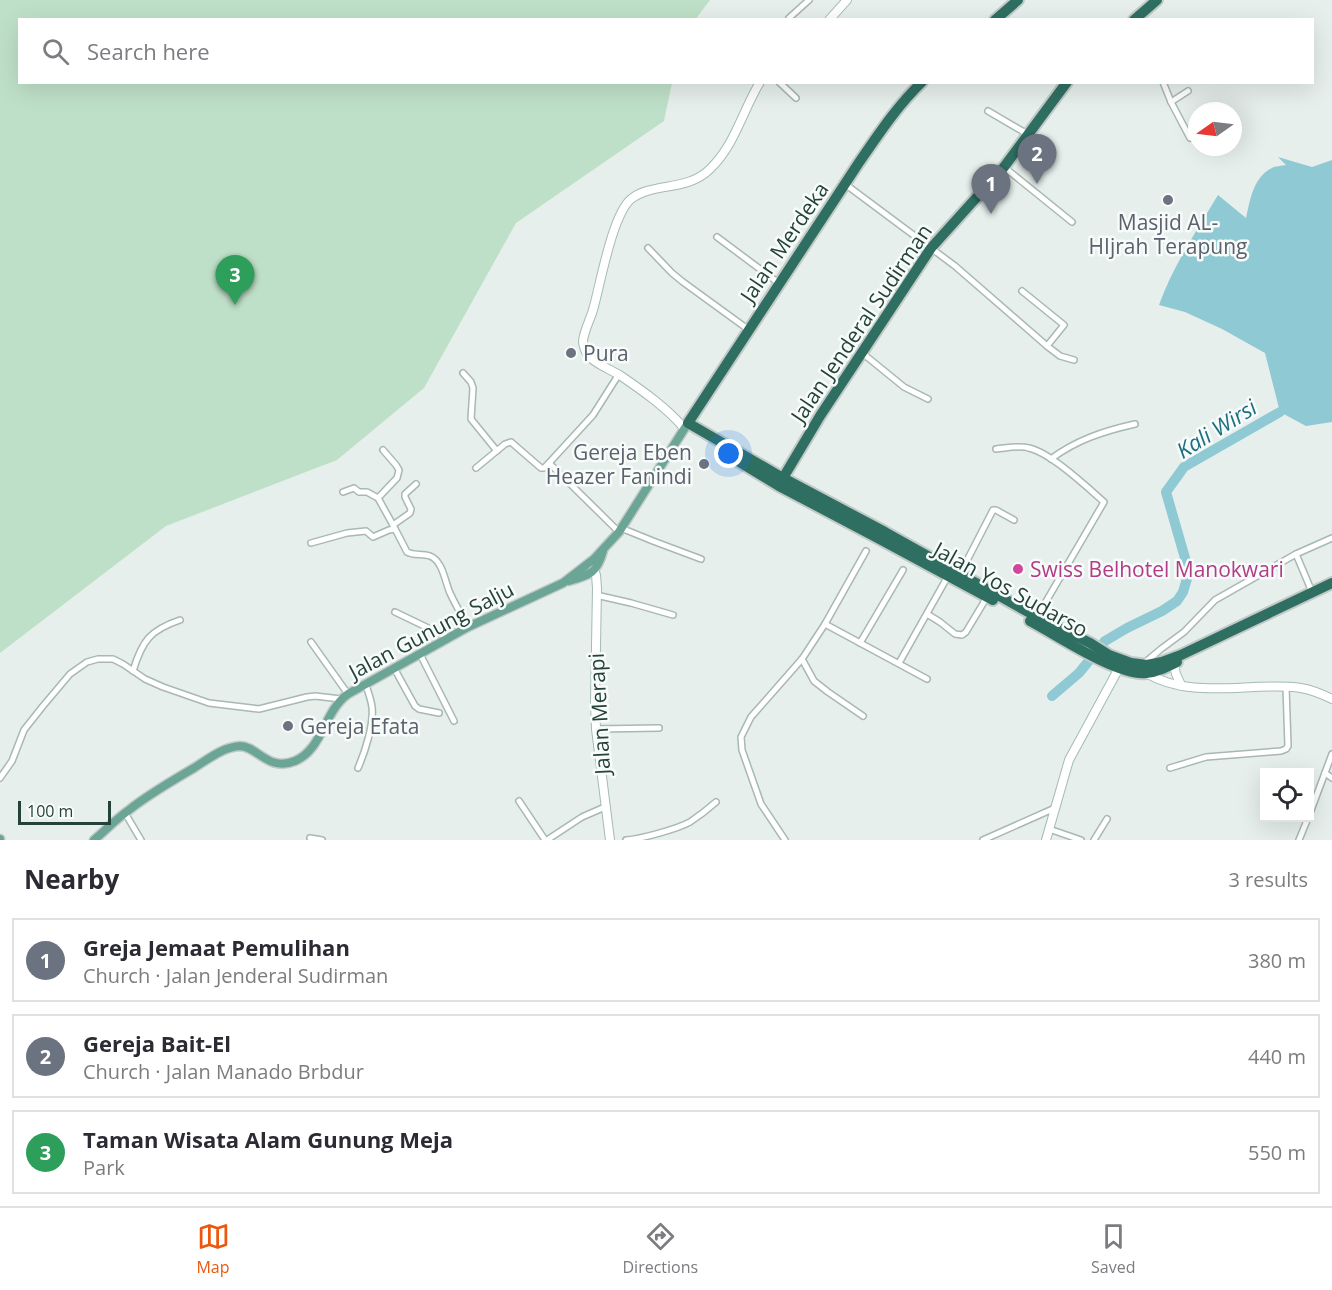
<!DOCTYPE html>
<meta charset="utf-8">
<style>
body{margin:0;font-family:"Open Sans",sans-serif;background:#f7f7f7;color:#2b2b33}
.controls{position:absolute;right:18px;bottom:18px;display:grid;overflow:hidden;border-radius:0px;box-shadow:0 6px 24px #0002}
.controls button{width:54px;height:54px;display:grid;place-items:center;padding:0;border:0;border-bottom:2px solid #e1e1e2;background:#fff;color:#2b2b33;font:30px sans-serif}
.compass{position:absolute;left:1188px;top:102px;width:54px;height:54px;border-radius:50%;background:#fff;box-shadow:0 6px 24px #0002;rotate:256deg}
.scale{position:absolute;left:18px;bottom:15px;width:93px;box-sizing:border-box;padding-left:6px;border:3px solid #24423a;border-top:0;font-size:16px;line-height:21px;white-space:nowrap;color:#24423a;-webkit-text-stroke:4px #f7fbf9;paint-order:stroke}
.you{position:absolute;left:729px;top:454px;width:21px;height:21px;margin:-15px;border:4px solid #fff;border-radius:50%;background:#1a73e8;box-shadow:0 0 0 9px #1a73e833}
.badge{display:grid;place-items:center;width:39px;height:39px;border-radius:50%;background:#ea580c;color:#fff;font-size:20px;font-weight:700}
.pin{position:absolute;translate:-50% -50px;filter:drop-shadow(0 2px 3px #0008)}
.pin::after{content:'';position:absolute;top:32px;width:21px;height:18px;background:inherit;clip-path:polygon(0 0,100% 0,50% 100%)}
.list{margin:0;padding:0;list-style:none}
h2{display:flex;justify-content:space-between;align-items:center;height:78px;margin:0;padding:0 24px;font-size:26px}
h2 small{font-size:20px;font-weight:400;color:#7c7c81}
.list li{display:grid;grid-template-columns:39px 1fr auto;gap:18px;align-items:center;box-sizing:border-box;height:84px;margin:0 12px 12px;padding:0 12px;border:2px solid #e1e1e2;border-radius:0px}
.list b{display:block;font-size:22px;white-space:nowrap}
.list p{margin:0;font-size:20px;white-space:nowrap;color:#7c7c81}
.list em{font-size:20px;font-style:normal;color:#7c7c81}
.icon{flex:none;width:33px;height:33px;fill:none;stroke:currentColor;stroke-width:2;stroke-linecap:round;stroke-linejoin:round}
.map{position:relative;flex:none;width:1332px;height:840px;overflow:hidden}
.search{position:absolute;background:#fff;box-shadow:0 6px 24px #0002;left:18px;right:18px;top:18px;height:66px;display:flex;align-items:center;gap:15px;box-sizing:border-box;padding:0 21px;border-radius:0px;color:#7c7c81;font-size:22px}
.sheet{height:366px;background:#fff}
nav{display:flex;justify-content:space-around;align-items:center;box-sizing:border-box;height:84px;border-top:2px solid #e1e1e2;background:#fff;font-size:16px;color:#7c7c81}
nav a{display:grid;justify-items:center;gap:3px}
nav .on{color:#ea580c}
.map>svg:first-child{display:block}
.green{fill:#bfe0c8}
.water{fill:#8ec9d4}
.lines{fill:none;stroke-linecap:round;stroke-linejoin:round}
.river{stroke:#8ec9d4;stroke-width:10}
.street-casing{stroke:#a8b8b2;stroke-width:8}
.secondary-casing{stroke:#a4bbb3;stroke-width:10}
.primary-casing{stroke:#c2cac8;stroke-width:11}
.highway-casing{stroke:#c2cac8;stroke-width:14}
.street{stroke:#fff;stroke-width:5}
.secondary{stroke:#fff;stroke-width:8}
.primary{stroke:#6aa596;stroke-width:8}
.highway{stroke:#2f6f62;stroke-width:10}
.worship-dot{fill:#6b7280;stroke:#f7fbf9;stroke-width:2}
.hotel-dot{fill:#d1479c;stroke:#f7fbf9;stroke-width:2}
.labels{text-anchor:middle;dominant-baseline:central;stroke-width:5;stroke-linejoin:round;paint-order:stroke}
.worship-label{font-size:21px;fill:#5b616d;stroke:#f7fbf9;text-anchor:start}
.street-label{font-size:21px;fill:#24423a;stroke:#f7fbf9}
.hotel-label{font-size:21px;fill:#b23c85;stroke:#f7fbf9;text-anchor:start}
.water-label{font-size:22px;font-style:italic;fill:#1c6f80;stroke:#f7fbf9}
</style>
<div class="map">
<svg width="1332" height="840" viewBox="0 0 1332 840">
<rect width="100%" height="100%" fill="#e6efeb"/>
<!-- green -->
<path class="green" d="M 0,0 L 710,0 L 695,20 L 20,20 L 20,82 L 672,83 L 664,121 L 516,223 L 424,388 L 337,460 L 166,526 L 0,653 Z"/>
<!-- water -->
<path class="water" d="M 1278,157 L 1312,167 L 1332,160 L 1332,422 L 1306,426 L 1280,412 L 1265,353 L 1222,329 L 1185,312 L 1159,305 C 1173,266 1197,230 1218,195 L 1246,218 C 1250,201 1253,177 1272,168 C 1275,166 1282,166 1286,165 Z"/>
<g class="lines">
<!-- river -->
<path class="river" d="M 1052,696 L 1079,673 L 1105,641 L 1127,628 L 1162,611 L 1177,601 L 1183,592 L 1189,572 L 1166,492 L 1184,467 L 1280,412"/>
<!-- street casing -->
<g class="street-casing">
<g id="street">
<path d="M 789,18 L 809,0"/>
<path d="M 779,82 L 796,98"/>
<path d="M 1163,82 L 1171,102 L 1190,138"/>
<path d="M 1171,102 L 1188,91"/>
<path d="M 988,111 L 1029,135"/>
<path d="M 1004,167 L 1072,222"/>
<path d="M 845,184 L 955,266 L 1047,346 L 1064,325 L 1022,291"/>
<path d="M 717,237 L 780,284"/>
<path d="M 648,248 L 672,273 L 683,282 L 749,330"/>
<path d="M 1047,346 L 1060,356 L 1074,360"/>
<path d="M 861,352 L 904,387 L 928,399"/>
<path d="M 463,373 L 471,382 L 473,388 L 471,419 L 497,451"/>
<path d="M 996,449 C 1007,448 1019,445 1029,448 C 1051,453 1087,487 1104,502 L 1037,617"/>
<path d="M 1051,459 C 1076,440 1104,431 1135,424"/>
<path d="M 549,463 L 593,415 L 619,374"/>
<path d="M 476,468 L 505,444 L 511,442 L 541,468 L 544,468 L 549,463 L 619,532"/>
<path d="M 343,492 L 354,488 L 359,492 L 367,492 L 378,498 L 393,525 L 407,552 C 414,556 422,553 430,556 C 443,561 445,582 450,593 C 455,604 462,616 468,627"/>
<path d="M 378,498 L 397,478 L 399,470 L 396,465 L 383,450"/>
<path d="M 393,525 L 410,513 L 411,509 L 405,497 L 405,494 L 416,484"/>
<path d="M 621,528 L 653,541 L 701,559"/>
<path d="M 311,543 L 347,533 L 366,531 L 373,537 L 389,530 L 395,529"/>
<path d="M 1296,554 L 1312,592"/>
<path d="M 960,574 L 993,510 L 996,510 L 1014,520"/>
<path d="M 596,595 L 631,603 L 673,615"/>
<path d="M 395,612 L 449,638"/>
<path d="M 927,614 L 940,622 L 955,634 L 962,635 L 966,632 L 987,597"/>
<path d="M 825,624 L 927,679"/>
<path d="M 311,642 L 348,694"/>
<path d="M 860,643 L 903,570"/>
<path d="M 420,654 L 454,721"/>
<path d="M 802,659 L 814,681 L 828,692 L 863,716"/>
<path d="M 899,663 L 948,576"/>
<path d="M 1143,664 L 1161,649 L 1184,632 L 1215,600 L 1296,554 L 1332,538"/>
<path d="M 394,668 L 415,706 L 419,709 L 439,713"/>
<path d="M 133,671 C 142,641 150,630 180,620"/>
<path d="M 596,729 L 659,728"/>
<path d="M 358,768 C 365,752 374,724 372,707 C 371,699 368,691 365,683"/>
<path d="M 1170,768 L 1206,757 L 1281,751 L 1286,749 L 1288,746 L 1286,687"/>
<path d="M 1325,773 L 1332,778"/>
<path d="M 0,778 L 12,761 L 24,730 L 43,706 L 70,674 L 87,662 L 98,659 L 113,659 L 123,664 L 145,679 L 163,687 L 209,703 L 259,709 L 307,697 L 315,696 L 341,699"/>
<path d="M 519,801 L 545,840"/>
<path d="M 125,813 L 141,840"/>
<path d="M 1310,813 L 1332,754"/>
<path d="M 1049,829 L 1081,840"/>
<path d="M 310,838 L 322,840"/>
<path d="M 547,840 L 582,817 L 605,807"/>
<path d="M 626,840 C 641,839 677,829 690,822 C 699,816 708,809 716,802"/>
<path d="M 785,840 L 761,804 L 742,750 L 741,737 L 751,717 L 802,659 L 825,624 L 866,551"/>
<path d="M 983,840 L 1055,808"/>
<path d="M 1094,840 L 1107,819"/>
<path d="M 1299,840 L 1308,818"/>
</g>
</g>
<!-- secondary casing -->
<g class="secondary-casing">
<g id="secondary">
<path d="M 829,20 L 847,0"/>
<path d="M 684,428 C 667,408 643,391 621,376 C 612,370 593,363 587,354 C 585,350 583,345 583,341 C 584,331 590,320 593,310 C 600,286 612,215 631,199 C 652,182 687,192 710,169 C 735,145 742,112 760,82"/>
<path d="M 592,564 L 596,575 L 597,588 L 595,704 L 596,729 L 610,840"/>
<path d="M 1174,664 L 1176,674 L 1181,685"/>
<path d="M 1146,673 C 1193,701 1251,681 1301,688 C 1312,690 1322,694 1332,699"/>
<path d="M 1046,840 L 1069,760 L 1119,668"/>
</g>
</g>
<!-- primary casing -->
<g class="primary-casing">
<g id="primary">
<path d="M 569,581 C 590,575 597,573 603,551"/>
<path d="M 0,839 L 0,840"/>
<path d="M 94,840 C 106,830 116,819 129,810 C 149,794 172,781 194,768 C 208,759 223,747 240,746 C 257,746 268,772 295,761 C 323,749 324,711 348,694 L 468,627 L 563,583 L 594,559 L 619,532 L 688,423"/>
</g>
</g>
<!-- highway casing -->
<g class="highway-casing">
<g id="highway">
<path d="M 995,20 L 1018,0"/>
<path d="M 1134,20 L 1157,0"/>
<path d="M 922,82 C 897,106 878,135 858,164 L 688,423 L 783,478 L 885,532 L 1037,617 L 1090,643 L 1109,655 L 1131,663 L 1147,665 L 1162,662 L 1181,655 L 1332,583"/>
<path d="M 736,460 L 779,486 L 874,536 L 993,600"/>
<path d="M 783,478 L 820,416 L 931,248 L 1004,167 L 1067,82"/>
<path d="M 1030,621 C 1057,635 1117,676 1146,673 C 1157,672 1167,667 1177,662"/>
</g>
</g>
<!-- street -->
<use href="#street" class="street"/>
<!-- secondary -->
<use href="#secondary" class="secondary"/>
<!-- primary -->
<use href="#primary" class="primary"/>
<!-- highway -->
<use href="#highway" class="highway"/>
</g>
<!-- markers -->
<g class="worship-dot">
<circle cx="1168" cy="200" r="6"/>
<circle cx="571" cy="353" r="6"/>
<circle cx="704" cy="464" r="6"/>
<circle cx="288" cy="726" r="6"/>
</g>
<circle class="hotel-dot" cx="1018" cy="569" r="6"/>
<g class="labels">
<!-- worship labels -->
<g class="worship-label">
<text x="1168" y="222" text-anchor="middle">Masjid AL-<tspan x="1168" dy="24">HIjrah Terapung</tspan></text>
<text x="583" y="353">Pura</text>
<text x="692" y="452" text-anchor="end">Gereja Eben<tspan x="692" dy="24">Heazer Fanindi</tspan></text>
<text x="300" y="726">Gereja Efata</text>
</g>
<!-- street labels -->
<g class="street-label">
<text transform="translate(784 242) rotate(-56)">Jalan Merdeka</text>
<text transform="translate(861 323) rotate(-56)">Jalan Jenderal Sudirman</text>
<text transform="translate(1011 589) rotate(29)">Jalan Yos Sudarso</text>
<text transform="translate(431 630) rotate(-28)">Jalan Gunung Salju</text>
<text transform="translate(599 714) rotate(-93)">Jalan Merapi</text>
</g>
<!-- hotel labels -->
<g class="hotel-label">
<text x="1030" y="569">Swiss Belhotel Manokwari</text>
</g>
<!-- water labels -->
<g class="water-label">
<text transform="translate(1216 428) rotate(-32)">Kali Wirsi</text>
</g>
</g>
</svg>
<div class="controls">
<button><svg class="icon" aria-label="locate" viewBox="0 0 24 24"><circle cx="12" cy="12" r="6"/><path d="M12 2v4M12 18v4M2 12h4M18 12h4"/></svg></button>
</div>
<svg class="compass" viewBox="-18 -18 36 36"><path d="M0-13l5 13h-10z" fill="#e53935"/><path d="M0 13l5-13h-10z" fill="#7c7c81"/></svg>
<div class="scale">100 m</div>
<div class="you"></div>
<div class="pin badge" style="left:991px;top:214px;background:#6b7280">1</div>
<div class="pin badge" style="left:1037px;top:184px;background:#6b7280">2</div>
<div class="pin badge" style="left:235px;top:305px;background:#2e9e5b">3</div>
<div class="search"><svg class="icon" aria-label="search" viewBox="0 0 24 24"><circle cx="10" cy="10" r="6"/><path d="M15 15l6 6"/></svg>Search here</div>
</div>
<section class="sheet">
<h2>Nearby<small>3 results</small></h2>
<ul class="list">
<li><span class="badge" style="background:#6b7280">1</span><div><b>Greja Jemaat Pemulihan</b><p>Church · Jalan Jenderal Sudirman</p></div><em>380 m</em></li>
<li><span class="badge" style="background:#6b7280">2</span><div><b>Gereja Bait-El</b><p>Church · Jalan Manado Brbdur</p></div><em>440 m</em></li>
<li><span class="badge" style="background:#2e9e5b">3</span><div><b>Taman Wisata Alam Gunung Meja</b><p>Park</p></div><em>550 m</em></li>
</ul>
</section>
<nav>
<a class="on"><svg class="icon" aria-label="map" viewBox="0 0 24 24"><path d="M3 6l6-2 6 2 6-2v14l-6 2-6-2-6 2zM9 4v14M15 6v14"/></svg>Map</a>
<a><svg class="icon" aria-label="directions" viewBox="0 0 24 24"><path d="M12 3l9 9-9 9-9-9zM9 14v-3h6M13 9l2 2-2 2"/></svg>Directions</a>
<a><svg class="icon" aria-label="saved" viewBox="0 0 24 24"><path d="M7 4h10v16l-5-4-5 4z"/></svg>Saved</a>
</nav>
